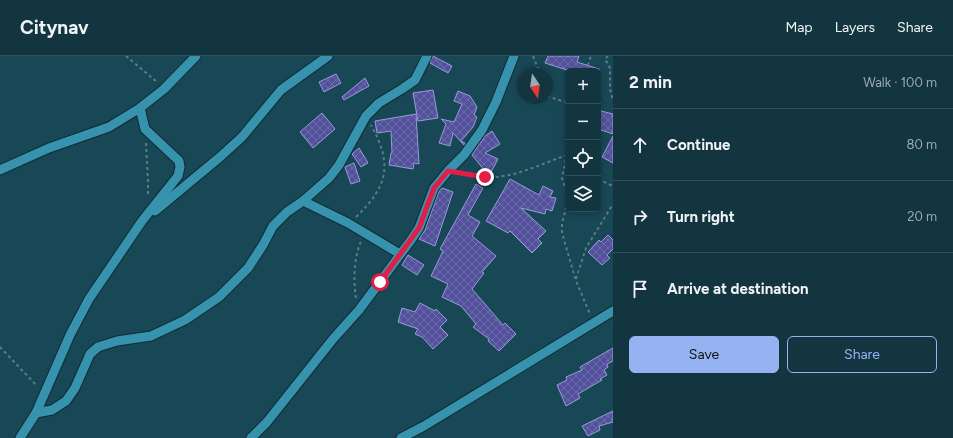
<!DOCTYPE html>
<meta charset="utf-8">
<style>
body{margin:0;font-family:Figtree,sans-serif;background:#1b3d47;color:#f1f3f6}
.controls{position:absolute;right:12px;top:12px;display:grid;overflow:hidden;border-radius:6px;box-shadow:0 2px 6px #0003}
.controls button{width:36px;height:36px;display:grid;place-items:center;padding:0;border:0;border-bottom:1px solid #315059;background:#123540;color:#f1f3f6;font:20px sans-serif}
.compass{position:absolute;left:517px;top:12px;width:36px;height:36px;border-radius:50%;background:#123540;box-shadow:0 2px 6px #0003;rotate:167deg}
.stop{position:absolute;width:12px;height:12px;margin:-9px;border:3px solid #e11d48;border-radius:50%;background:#fff}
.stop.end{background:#e11d48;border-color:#fff;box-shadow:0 1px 4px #0008}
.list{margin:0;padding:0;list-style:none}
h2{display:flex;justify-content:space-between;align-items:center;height:52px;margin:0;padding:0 16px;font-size:17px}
h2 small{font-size:13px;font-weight:400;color:#9cabb1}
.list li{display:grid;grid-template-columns:26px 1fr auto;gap:12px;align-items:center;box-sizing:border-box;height:72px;padding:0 16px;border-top:1px solid #315059}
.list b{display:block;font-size:15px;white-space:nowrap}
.list em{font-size:13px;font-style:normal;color:#9cabb1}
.actions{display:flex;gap:8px;padding:12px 16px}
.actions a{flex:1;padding:9px 0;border:1px solid #95b2f1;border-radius:6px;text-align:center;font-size:14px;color:#95b2f1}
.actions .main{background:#95b2f1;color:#111}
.icon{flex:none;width:22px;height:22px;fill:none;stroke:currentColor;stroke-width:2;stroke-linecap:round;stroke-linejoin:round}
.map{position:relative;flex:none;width:613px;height:382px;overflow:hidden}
header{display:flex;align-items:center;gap:24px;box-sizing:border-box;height:56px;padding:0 20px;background:#123540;border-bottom:1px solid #315059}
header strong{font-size:19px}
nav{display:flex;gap:22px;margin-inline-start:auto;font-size:14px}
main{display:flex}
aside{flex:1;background:#123540}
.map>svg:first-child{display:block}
.building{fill:url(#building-cross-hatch);stroke:#989bdb}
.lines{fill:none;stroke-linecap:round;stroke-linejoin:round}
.street-casing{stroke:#0f2c35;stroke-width:11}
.path{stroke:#577d89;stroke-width:2;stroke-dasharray:3 3;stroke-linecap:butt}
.street{stroke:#3792ad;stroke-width:9}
.route{stroke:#e11d48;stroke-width:5}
</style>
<header>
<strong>Citynav</strong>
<nav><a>Map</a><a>Layers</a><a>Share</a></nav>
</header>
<main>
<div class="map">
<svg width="613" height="382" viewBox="0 0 613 382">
<defs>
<pattern id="building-cross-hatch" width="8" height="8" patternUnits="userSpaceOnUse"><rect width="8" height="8" fill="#53519b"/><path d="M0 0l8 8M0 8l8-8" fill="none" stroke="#6c6baa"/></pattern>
</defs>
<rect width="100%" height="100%" fill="#184756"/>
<!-- building -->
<g class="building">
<path d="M 433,0 L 452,10 L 448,17 L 430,7 Z"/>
<path d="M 548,0 L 579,0 L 577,6 L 599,13 L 599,15 L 570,15 L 545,7 Z"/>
<path d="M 336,18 L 341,27 L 324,36 L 319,26 Z"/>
<path d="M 365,22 L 369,30 L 344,44 L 342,41 Z"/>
<path d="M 433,34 L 438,62 L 418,65 L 413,37 Z"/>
<path d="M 458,35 L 470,40 L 477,51 L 474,59 L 477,61 L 473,71 L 461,85 L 465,87 L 464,89 L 453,77 L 450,90 L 439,87 L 446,68 L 441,63 L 454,66 L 462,48 L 454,45 Z"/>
<path d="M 601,55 L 613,58 L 613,78 L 598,73 L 598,66 Z"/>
<path d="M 322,57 L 335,73 L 313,92 L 300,76 Z"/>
<path d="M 416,58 L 419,108 L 414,107 L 413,113 L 389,109 L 391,97 L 392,97 L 391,75 L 377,77 L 375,65 Z"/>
<path d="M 492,75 L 500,88 L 485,97 L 498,103 L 489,120 L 472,99 L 485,80 Z"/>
<path d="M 613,80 L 613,107 L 602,101 Z"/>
<path d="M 359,92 L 368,107 L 361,111 L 352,98 Z"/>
<path d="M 354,107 L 360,125 L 351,128 L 345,111 Z"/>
<path d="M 510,123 L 539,139 L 543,130 L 553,135 L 550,141 L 556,142 L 552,155 L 546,153 L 545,158 L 521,152 L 546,175 L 538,183 L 542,187 L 532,197 L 510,175 L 508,177 L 486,165 Z"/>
<path d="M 476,128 L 483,132 L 468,159 L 480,166 L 472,180 L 496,200 L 482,216 L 484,217 L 472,233 L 503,269 L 505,267 L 516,278 L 499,295 L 488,285 L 489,283 L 473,271 L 476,268 L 461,250 L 442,241 L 448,228 L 431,220 L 443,195 L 440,193 Z"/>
<path d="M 442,132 L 453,136 L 435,190 L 419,183 L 425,174 L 439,135 Z"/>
<path d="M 608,179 L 613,184 L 613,193 L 607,199 L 610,202 L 602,209 L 588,196 L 599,184 L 601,186 Z"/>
<path d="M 408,199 L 424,209 L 417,219 L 402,209 Z"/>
<path d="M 420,247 L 435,255 L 436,253 L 447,264 L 440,271 L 448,279 L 433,293 L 422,281 L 415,278 L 418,273 L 398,266 L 402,252 L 415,256 Z"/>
<path d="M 613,292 L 613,305 L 607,308 L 608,311 L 604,314 L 607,319 L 600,323 L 602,324 L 578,338 L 580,342 L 566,350 L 557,329 L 567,324 L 566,321 L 582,314 L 580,311 Z"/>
<path d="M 613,355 L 613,366 L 599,370 L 600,374 L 588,380 L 582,370 Z"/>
</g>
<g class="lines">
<!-- street casing -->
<g class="street-casing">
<g id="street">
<path d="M 0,114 L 49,92 L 109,71 L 140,52 L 164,33 L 196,0"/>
<path d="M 303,145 L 348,167 L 400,198"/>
<path d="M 155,155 L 220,101 L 242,81 L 281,34 L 328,0"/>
<path d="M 36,357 L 52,354 L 66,345 L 75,332 L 90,298 L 98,291 L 117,285 L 151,280 L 185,264 L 219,241 L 248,212 L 263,189 L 273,170 L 287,156 L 303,145 L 329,122 L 339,109 L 366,60 L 379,47 L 402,33 L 415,24 L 427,0"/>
<path d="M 20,382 L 36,357 L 70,279 L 89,243 L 142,165 L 178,120 L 180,111 L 179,105 L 145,73 L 140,52"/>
<path d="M 251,382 L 267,366 L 333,283 L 359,254 L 411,184 L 419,172 L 434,132 L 448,115 L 464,99 L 482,74 L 496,46 L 514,0"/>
<path d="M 401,382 L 424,370 L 613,255"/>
</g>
</g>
<!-- path -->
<g class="path">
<path d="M 126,0 L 157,26"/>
<path d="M 533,0 L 540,18"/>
<path d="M 608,0 L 605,3 L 610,12 L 610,33 L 613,44"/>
<path d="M 586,15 L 591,0"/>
<path d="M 547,40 L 568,47"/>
<path d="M 146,87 L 148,126 L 148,141"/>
<path d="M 568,92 L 562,122 L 567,138 L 567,148 L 562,167 L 562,177 L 576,225 L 590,258"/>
<path d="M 460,117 C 468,118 476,120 485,121 C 512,123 541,108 567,99"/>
<path d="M 598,123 L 613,130"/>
<path d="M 356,161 C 388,130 393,109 371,69"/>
<path d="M 576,223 L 586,192 L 613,148"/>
<path d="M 356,242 C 353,224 354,202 361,185"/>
<path d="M 0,291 L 37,330"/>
</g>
<!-- street -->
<use href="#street" class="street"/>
</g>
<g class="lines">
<!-- route -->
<path class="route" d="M 380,226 L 419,172 L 434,132 L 448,115 L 485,121"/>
</g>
</svg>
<div class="controls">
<button>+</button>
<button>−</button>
<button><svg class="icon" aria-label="locate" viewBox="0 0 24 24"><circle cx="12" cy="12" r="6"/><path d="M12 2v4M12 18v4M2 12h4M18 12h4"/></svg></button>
<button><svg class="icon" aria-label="layers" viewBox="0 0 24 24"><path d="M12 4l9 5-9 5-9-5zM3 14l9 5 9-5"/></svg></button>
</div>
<svg class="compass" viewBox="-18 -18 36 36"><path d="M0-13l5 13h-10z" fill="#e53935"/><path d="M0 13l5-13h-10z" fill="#9cabb1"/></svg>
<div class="stop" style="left:380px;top:226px"></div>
<div class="stop end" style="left:485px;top:121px"></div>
</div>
<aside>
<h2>2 min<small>Walk · 100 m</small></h2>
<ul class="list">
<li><svg class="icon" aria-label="ahead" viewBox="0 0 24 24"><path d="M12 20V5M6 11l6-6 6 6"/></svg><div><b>Continue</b></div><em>80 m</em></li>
<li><svg class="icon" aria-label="right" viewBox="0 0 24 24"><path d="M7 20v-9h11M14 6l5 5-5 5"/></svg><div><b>Turn right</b></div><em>20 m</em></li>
<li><svg class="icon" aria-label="arrive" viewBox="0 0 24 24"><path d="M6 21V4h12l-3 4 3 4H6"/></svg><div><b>Arrive at destination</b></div></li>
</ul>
<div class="actions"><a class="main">Save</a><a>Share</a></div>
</aside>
</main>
